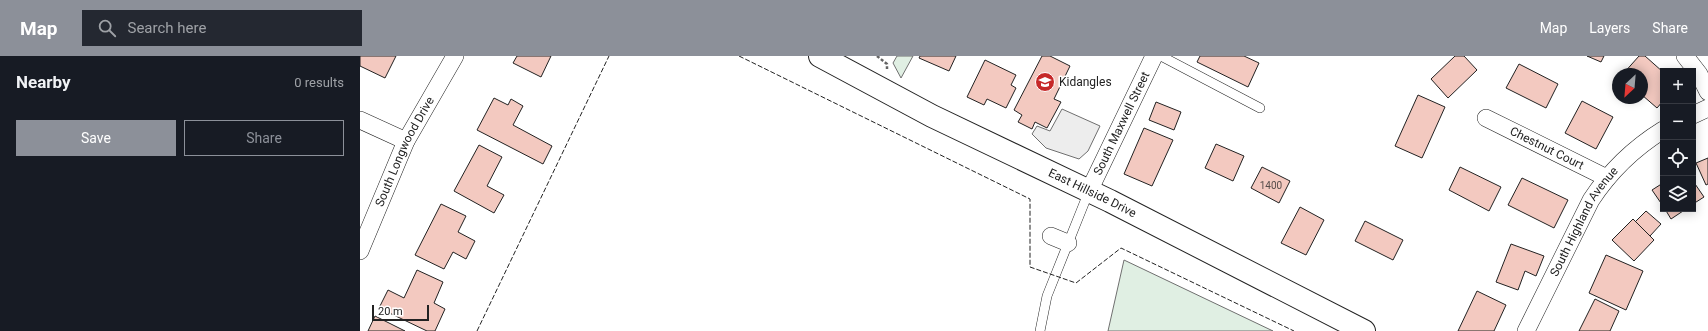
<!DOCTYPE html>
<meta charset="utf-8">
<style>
body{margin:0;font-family:Roboto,sans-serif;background:#242831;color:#f1f3f6}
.controls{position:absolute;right:12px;top:12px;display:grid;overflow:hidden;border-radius:0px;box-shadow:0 2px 10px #0003}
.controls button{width:36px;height:36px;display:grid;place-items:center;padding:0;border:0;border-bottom:1px solid #363941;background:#171b24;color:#f1f3f6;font:20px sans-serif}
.compass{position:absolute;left:1252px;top:12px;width:36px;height:36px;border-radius:50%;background:#171b24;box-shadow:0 2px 10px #0003;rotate:206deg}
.scale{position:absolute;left:12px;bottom:10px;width:57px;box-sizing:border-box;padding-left:4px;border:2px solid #222;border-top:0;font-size:11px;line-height:14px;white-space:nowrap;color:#222;-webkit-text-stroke:3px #fff;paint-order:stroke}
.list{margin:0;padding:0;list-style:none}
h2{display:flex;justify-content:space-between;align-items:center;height:52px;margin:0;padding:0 16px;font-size:17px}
h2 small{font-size:13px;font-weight:400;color:#9ea1a6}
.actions{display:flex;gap:8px;padding:12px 16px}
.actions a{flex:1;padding:9px 0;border:1px solid #8c9099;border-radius:0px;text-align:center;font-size:14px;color:#8c9099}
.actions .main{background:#8c9099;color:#fff}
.icon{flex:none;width:22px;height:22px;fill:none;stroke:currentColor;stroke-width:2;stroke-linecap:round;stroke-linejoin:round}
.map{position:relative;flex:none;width:1348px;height:275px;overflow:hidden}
header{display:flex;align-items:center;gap:24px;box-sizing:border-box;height:56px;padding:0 20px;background:#8c9099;color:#fff}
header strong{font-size:19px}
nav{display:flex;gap:22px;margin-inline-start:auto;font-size:14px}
.search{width:280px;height:36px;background:#242831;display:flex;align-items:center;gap:10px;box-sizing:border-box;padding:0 14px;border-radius:0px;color:#9ea1a6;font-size:15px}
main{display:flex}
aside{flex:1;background:#171b24}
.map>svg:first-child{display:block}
.green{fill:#e0efe3;stroke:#6f6f6f}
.parking{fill:#ededed;stroke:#6f6f6f}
.building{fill:#f3c9c0;stroke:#222}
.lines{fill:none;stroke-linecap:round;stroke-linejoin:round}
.service-casing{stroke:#222;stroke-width:10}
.minor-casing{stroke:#222;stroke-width:18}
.secondary-casing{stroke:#222;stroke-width:24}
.path{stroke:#646464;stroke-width:2.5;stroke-dasharray:3 2;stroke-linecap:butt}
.service{stroke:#fff;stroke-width:9}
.minor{stroke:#fff;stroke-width:17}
.secondary{stroke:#fff;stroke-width:22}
.fence{stroke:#222;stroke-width:1;stroke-dasharray:5 2;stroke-linecap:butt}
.labels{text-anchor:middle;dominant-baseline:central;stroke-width:3;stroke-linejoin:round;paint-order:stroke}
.number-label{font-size:10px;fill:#564c4a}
.poi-label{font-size:12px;fill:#222;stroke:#fff;text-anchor:start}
.street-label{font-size:12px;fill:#222;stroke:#fff}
</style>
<header>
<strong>Map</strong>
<div class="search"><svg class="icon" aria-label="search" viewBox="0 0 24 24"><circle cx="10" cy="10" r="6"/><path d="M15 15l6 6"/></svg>Search here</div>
<nav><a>Map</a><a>Layers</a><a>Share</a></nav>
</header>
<main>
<aside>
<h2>Nearby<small>0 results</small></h2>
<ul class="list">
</ul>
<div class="actions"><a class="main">Save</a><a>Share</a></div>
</aside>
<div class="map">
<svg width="1348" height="275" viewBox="0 0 1348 275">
<rect width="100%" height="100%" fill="#fff"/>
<!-- green -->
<g class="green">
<path d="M 537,0 L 553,0 L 541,22 L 533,7 Z"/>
<path d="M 764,204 L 913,275 L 748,275 Z"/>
</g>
<!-- parking -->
<path class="parking" d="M 702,53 L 740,70 L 728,95 L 719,103 L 686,92 L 672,78 L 677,70 L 690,75 Z"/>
<!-- building -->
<g class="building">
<path d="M 0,0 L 36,0 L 25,22 L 0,10 Z"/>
<path d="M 157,0 L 191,0 L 181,21 L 153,7 Z"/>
<path d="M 560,0 L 596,0 L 589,15 L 559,2 Z"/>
<path d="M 682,0 L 690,0 L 710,10 L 694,43 L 701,46 L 687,72 L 675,66 L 672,73 L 658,66 L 662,59 L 654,54 Z"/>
<path d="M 840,0 L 884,0 L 899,7 L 888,31 L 837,6 Z"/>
<path d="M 1095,0 L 1104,0 L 1117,14 L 1088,42 L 1071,23 Z"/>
<path d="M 1227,0 L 1244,0 L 1241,6 Z"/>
<path d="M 1279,0 L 1285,0 L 1303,16 L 1303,45 L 1297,52 L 1282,39 L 1282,18 L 1263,18 Z"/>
<path d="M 625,4 L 656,19 L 651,29 L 656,32 L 646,52 L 627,43 L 624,49 L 607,41 Z"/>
<path d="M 1159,8 L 1198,28 L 1186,52 L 1146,32 Z"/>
<path d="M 1058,39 L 1085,51 L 1062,102 L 1035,90 Z"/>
<path d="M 134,42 L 148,49 L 151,43 L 163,50 L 153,69 L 192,90 L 183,108 L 117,74 Z"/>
<path d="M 1222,45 L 1253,61 L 1236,93 L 1205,77 Z"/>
<path d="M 796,46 L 821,56 L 814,74 L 789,64 Z"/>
<path d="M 784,72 L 813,84 L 792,130 L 764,118 Z"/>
<path d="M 856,88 L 884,100 L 873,125 L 845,112 Z"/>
<path d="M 119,89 L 142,101 L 127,130 L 144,139 L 134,157 L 94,135 Z"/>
<path d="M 1348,102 L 1348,128 L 1346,129 L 1336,107 Z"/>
<path d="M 902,111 L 930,125 L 919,147 L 891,132 Z"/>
<path d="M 1100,111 L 1141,131 L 1129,155 L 1089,134 Z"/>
<path d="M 1162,122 L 1208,144 L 1194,172 L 1148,149 Z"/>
<path d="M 1333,125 L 1344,141 L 1333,148 Z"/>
<path d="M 1303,127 L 1303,150 L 1292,134 Z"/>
<path d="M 81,148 L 106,160 L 98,176 L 115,185 L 106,203 L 93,196 L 84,213 L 55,199 Z"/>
<path d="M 940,151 L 964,164 L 946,199 L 921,187 Z"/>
<path d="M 1305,153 L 1326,153 L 1311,163 Z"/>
<path d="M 1286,155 L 1301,168 L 1290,180 L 1275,166 Z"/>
<path d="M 1273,163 L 1294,184 L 1274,205 L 1252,184 Z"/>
<path d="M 1005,165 L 1043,184 L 1033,204 L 995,185 Z"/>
<path d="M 1151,188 L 1184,200 L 1176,220 L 1165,215 L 1158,234 L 1136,226 Z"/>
<path d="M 1246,199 L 1283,215 L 1266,254 L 1229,237 Z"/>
<path d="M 57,214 L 83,226 L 74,247 L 85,253 L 75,275 L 67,275 L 19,252 L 28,234 L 44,242 Z"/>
<path d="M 1117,235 L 1146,249 L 1134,275 L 1098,275 Z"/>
<path d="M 1235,243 L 1259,255 L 1250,275 L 1219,275 Z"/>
<path d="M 15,260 L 45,275 L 8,275 Z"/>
</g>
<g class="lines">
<!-- service casing -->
<g class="service-casing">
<g id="service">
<path d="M 801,0 L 900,52"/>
<path d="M 680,275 L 687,240 L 729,135"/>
</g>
</g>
<!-- minor casing -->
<g class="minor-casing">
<g id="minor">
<path d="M 1325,0 L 1339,18 L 1348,36"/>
<path d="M 1333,59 L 1348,52"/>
<path id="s1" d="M 1126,62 L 1247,122"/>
<path d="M 0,64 L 46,85"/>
<path id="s2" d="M 729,135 L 794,0"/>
<path d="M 691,180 L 708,187"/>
<path id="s3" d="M 0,195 L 46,85 L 95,0"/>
<path id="s4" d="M 1166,275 L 1231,144 C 1250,115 1274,92 1303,74"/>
</g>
</g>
<!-- secondary casing -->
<g class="secondary-casing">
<g id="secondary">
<path id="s5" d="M 460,0 L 572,60 L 750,145 L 1004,275"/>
</g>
</g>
<!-- path -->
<path class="path" d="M 517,0 L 527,8 L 527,13"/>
<!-- service -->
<use href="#service" class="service"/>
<!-- minor -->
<use href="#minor" class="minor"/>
<!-- secondary -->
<use href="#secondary" class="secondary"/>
<!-- fence -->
<g class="fence">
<path d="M 379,0 L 670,143 L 670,211 L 716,227 L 761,192 L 934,275"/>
<path d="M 117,275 L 249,0"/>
</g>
</g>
<!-- icons -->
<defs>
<g id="school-disc" transform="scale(1)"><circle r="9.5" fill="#c62828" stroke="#fff"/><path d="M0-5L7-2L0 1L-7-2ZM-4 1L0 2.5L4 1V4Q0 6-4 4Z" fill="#fff"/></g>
</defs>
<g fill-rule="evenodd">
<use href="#school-disc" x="685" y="26"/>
</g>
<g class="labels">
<!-- number labels -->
<g class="number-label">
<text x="911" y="129">1400</text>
</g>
<!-- poi labels -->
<g class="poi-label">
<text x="699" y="26">Kidangles</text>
</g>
<!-- street labels -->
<g class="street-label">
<text stroke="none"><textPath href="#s2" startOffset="75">South Maxwell Street</textPath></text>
<text stroke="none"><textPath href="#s1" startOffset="68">Chestnut Court</textPath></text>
<text stroke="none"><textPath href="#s3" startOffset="109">South Longwood Drive</textPath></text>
<text stroke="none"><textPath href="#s5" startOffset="305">East Hillside Drive</textPath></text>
<text stroke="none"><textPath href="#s4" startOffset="124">South Highland Avenue</textPath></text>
</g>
</g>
</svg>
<div class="controls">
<button>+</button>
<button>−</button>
<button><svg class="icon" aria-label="locate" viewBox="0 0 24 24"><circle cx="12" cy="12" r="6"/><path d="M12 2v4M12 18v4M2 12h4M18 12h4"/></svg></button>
<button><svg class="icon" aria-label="layers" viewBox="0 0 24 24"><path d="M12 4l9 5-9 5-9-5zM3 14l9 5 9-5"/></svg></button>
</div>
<svg class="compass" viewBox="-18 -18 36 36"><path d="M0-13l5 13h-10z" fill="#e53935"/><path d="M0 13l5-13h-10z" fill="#9ea1a6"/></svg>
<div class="scale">20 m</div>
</div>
</main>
